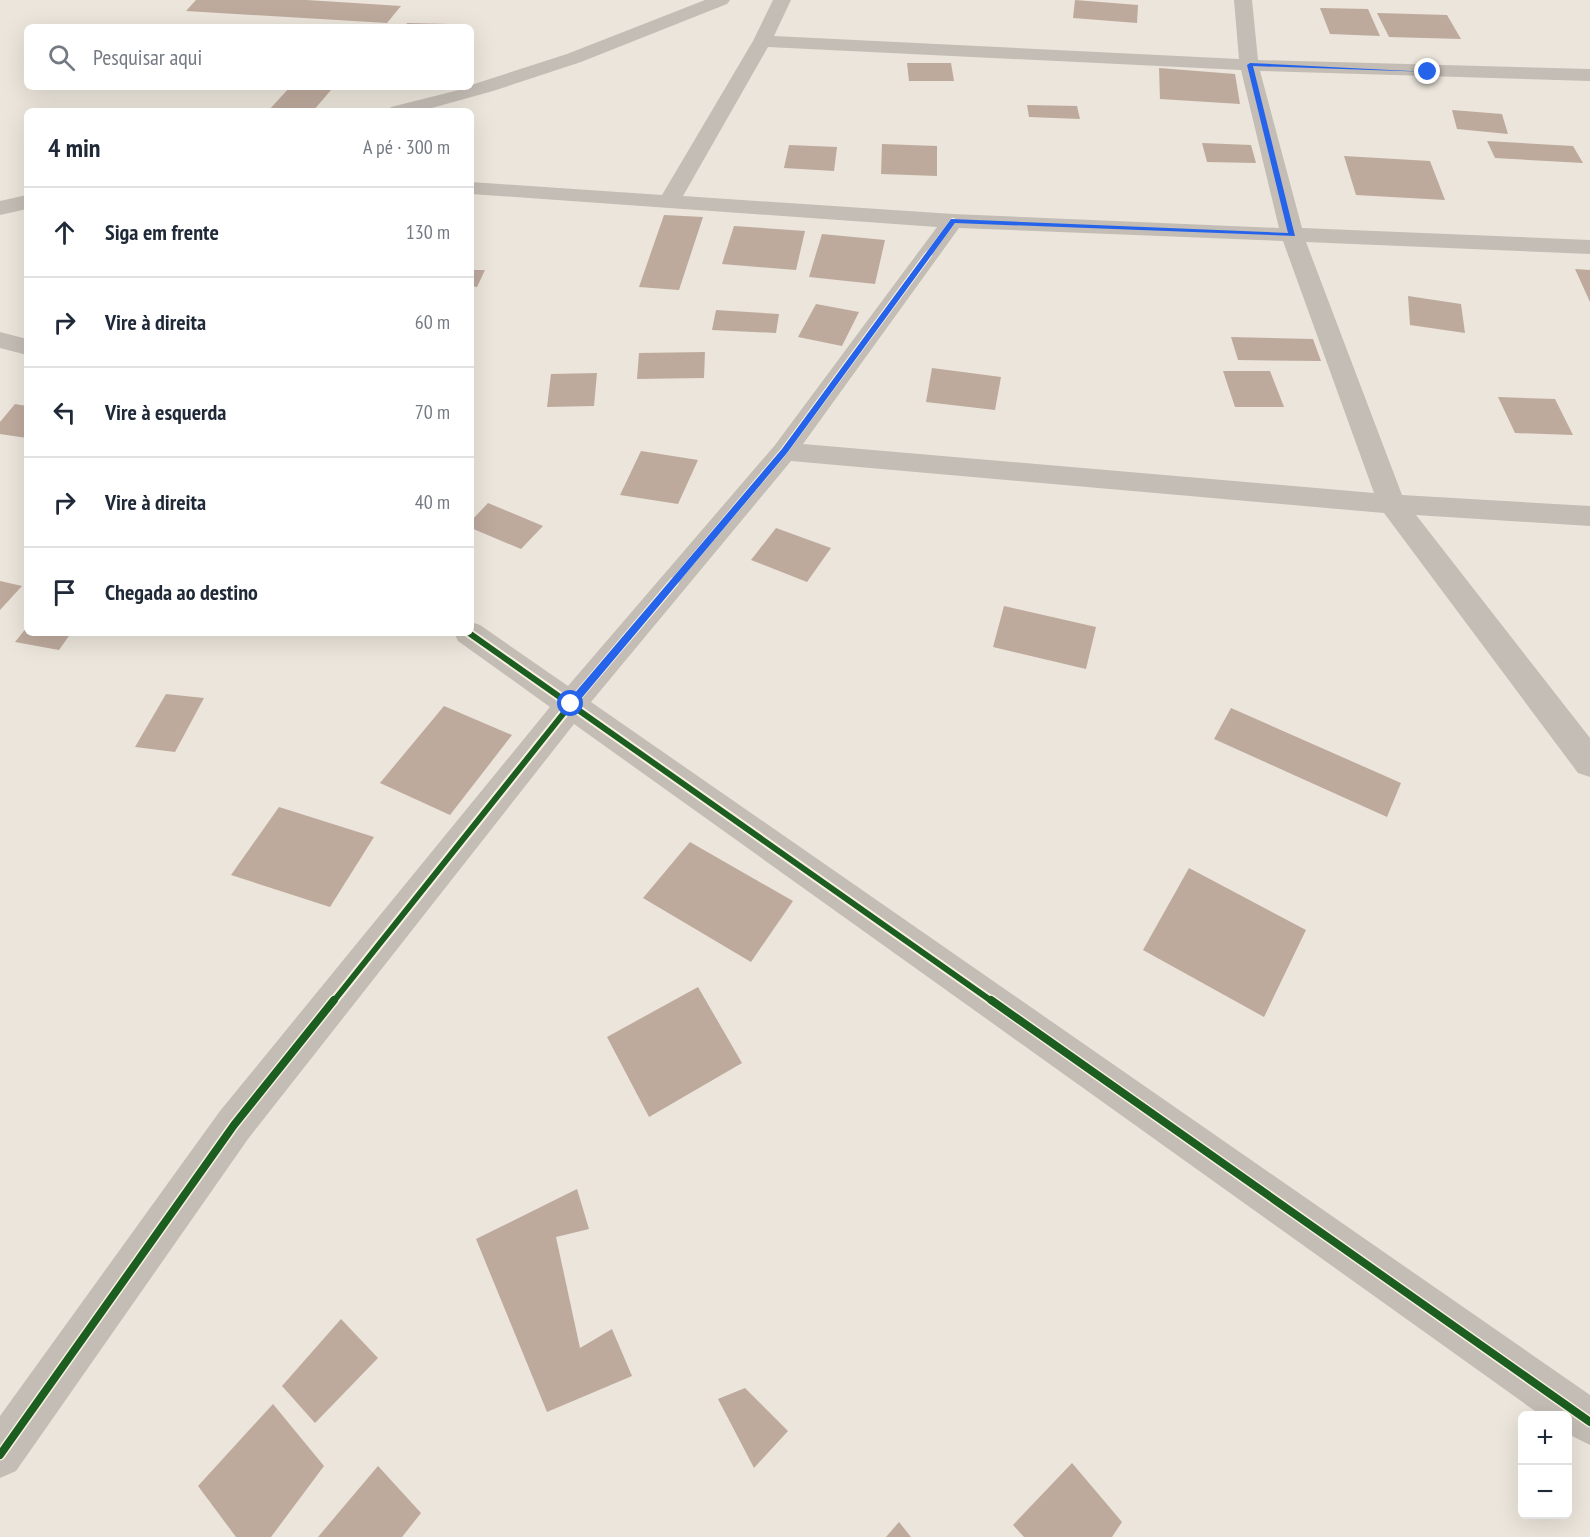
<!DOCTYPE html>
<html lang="pt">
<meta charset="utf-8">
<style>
body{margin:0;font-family:"PT Sans Narrow",sans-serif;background:#f6f6f7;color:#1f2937}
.controls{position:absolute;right:18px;bottom:18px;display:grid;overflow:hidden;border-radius:9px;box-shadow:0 6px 24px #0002}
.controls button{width:54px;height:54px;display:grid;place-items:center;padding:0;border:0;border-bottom:2px solid #e0e1e3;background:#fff;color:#1f2937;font:30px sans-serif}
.stop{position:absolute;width:18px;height:18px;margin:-14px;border:4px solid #2563eb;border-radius:50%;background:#fff}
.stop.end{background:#2563eb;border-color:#fff;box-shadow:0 2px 6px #0008}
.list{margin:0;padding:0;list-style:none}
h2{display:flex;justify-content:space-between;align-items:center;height:78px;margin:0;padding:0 24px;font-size:26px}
h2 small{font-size:20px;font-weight:400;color:#747a83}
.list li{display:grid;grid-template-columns:39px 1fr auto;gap:18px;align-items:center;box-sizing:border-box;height:90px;padding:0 24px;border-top:2px solid #e0e1e3}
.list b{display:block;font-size:22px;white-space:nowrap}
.list em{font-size:20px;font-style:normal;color:#747a83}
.icon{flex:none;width:33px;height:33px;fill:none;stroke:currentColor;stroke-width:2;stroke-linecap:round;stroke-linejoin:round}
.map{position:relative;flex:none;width:1590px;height:1537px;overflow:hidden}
.search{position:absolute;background:#fff;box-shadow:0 6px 24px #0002;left:24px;top:24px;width:450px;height:66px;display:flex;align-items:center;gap:15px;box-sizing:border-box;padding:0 21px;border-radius:9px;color:#747a83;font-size:22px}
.panel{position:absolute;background:#fff;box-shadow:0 6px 24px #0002;left:24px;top:108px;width:450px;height:528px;border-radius:9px}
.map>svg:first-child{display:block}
.building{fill:#beaa9d}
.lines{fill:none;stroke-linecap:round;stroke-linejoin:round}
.minor{fill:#c3bdb5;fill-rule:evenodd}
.cycleway-far3-casing{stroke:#f9f0e1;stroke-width:6}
.cycleway-far2-casing{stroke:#f9f0e1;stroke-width:8}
.cycleway-far1-casing{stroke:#f9f0e1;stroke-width:10}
.cycleway-casing{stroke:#f9f0e1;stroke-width:11}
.cycleway-far3{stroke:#1b5e20;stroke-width:4}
.cycleway-far2{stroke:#1b5e20;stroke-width:4.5}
.cycleway-far1{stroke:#1b5e20;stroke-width:6}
.cycleway{stroke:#1b5e20;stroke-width:8}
.route{fill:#2563eb}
</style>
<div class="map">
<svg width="1590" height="1537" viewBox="0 0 1590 1537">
<rect width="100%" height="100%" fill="#ebe5db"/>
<!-- building -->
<g class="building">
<path d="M 196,0 L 307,0 L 401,6 L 387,23 L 186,11 Z"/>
<path d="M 1075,0 L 1138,5 L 1137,23 L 1073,18 Z"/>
<path d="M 1320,8 L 1368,9 L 1380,36 L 1330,34 Z"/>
<path d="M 1377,13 L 1447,15 L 1461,39 L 1389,37 Z"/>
<path d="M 407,23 L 449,24 L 448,27 L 406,27 Z"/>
<path d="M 907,63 L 951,63 L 954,81 L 909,81 Z"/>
<path d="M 1159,68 L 1235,74 L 1240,104 L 1160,99 Z"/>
<path d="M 290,87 L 331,90 L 313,111 L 268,111 Z"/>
<path d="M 1027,105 L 1077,106 L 1080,119 L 1029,117 Z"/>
<path d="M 1452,110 L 1502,114 L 1508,134 L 1457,129 Z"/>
<path d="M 1487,141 L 1573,146 L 1583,163 L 1495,158 Z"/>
<path d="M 1202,143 L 1251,145 L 1256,163 L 1207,162 Z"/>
<path d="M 882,144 L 937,146 L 937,176 L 881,174 Z"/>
<path d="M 789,145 L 837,147 L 834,171 L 784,168 Z"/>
<path d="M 1344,156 L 1430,161 L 1445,200 L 1356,195 Z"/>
<path d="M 664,215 L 703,217 L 679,290 L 639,287 Z"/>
<path d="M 734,226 L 805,231 L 796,270 L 722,264 Z"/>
<path d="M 822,234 L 885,240 L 875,284 L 809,277 Z"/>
<path d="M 1575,269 L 1590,270 L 1590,302 Z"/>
<path d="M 471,270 L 485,270 L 477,287 L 471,286 Z"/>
<path d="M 1408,296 L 1461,304 L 1465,333 L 1410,325 Z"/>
<path d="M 816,304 L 859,312 L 842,346 L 798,337 Z"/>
<path d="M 716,310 L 779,314 L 776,333 L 712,330 Z"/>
<path d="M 1231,337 L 1313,339 L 1321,361 L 1238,360 Z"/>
<path d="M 705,352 L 704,378 L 637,379 L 639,353 Z"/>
<path d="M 932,368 L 1001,377 L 995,410 L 926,402 Z"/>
<path d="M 1223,371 L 1270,371 L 1284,407 L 1235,407 Z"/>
<path d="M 597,373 L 594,406 L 547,407 L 551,374 Z"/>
<path d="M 1498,397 L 1555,399 L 1573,435 L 1515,433 Z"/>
<path d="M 15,404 L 27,406 L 27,438 L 0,434 L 0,422 Z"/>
<path d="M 641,451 L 698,460 L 678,504 L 620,495 Z"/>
<path d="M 488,503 L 543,526 L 521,549 L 471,528 L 471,521 Z"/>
<path d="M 776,528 L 831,548 L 807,582 L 751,560 Z"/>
<path d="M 0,581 L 22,586 L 0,610 Z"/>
<path d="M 1004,606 L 1096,627 L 1086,669 L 993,647 Z"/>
<path d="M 27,627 L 27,633 L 71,633 L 59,650 L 15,642 Z"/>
<path d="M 166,694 L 204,698 L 175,752 L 135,747 Z"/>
<path d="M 444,706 L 512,735 L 450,815 L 380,783 Z"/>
<path d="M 1231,708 L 1401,783 L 1387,817 L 1214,739 Z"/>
<path d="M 279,807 L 374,837 L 330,907 L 231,875 Z"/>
<path d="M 690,842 L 793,901 L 751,962 L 643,898 Z"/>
<path d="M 1189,868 L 1306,930 L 1264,1017 L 1143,950 Z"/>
<path d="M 698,987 L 742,1063 L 649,1117 L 607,1037 Z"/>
<path d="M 577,1189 L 589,1229 L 556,1237 L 580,1348 L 612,1329 L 632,1376 L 547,1412 L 476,1239 Z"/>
<path d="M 341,1319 L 378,1358 L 315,1423 L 282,1386 Z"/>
<path d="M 745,1388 L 788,1431 L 754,1468 L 718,1399 Z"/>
<path d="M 273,1404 L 324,1466 L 271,1537 L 236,1537 L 198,1486 Z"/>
<path d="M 1072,1463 L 1122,1522 L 1112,1537 L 1024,1537 L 1013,1525 Z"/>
<path d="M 378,1466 L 421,1513 L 402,1537 L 318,1537 Z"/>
<path d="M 899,1522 L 911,1537 L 886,1537 Z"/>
</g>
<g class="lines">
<!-- minor -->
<g class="minor">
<path d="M 705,0 L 730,0 L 727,4 L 581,62 L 493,91 L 421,111 L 388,111 L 391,107 L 471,87 L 471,85 L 567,54 Z"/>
<path d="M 773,0 L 791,0 L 774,36 L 1239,59 L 1234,0 L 1252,0 L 1258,60 L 1590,69 L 1590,81 L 1260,71 L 1302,228 L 1590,240 L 1590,254 L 1306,242 L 1402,495 L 1590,506 L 1590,526 L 1416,515 L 1590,738 L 1590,777 L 1578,773 L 1384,513 L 791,461 L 591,702 L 1590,1395 L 1590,1445 L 1568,1434 L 1568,1416 L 1542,1416 L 574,724 L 248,1139 L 16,1471 L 0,1478 L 0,1416 L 220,1111 L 550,707 L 458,641 L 454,633 L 471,633 L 471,622 L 480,625 L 568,686 L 775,445 L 937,227 L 471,194 L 471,182 L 662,195 L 753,41 ZM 768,47 L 1241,70 L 1279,228 L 953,214 L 683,196 ZM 959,228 L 1283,241 L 1374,493 L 803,444 Z"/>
<path d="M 27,195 L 27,209 L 0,215 L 0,201 Z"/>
<path d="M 0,332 L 27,339 L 27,355 L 0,348 Z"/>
</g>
<!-- cycleway-far3 casing -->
<g class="cycleway-far3-casing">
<path id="cycleway-far3" d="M 927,256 L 953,221"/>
</g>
<!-- cycleway-far2 casing -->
<g class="cycleway-far2-casing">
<path id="cycleway-far2" d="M 673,583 L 784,451 L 928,255"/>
</g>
<!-- cycleway-far1 casing -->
<g class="cycleway-far1-casing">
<g id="cycleway-far1">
<path d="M 469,633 L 993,1002"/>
<path d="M 333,1002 L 571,704 L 674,582"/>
</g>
</g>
<!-- cycleway casing -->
<g class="cycleway-casing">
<g id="cycleway">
<path d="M 991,1000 L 1590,1422"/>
<path d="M 0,1455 L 234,1125 L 334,1000"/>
</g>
</g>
<!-- cycleway-far3 -->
<use href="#cycleway-far3" class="cycleway-far3"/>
<!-- cycleway-far2 -->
<use href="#cycleway-far2" class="cycleway-far2"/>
<!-- cycleway-far1 -->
<use href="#cycleway-far1" class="cycleway-far1"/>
<!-- cycleway -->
<use href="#cycleway" class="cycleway"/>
</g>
<!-- route -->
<path class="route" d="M 1250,63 L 1430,72 L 1253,66 L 1295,236 L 955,223 L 787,453 L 575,706 L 568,706 L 568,701 L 782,449 L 951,219 L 1288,233 L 1247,65 Z"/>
</svg>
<div class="controls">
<button>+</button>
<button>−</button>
</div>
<div class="stop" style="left:571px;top:704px"></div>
<div class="stop end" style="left:1428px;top:72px"></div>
<div class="search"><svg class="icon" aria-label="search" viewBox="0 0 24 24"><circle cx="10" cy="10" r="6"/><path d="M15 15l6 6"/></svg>Pesquisar aqui</div>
<section class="panel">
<h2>4 min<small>A pé · 300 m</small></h2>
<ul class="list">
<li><svg class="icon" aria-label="ahead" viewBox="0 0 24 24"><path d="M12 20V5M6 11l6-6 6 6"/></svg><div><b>Siga em frente</b></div><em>130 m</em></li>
<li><svg class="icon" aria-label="right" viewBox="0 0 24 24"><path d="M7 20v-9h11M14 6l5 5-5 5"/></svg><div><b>Vire à direita</b></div><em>60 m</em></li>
<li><svg class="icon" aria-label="left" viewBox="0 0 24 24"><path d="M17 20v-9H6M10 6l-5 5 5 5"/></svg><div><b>Vire à esquerda</b></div><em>70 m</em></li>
<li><svg class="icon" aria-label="right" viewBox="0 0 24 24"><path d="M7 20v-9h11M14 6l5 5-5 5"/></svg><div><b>Vire à direita</b></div><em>40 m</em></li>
<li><svg class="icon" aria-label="arrive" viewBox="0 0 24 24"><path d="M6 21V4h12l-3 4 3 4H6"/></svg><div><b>Chegada ao destino</b></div></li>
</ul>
</section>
</div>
